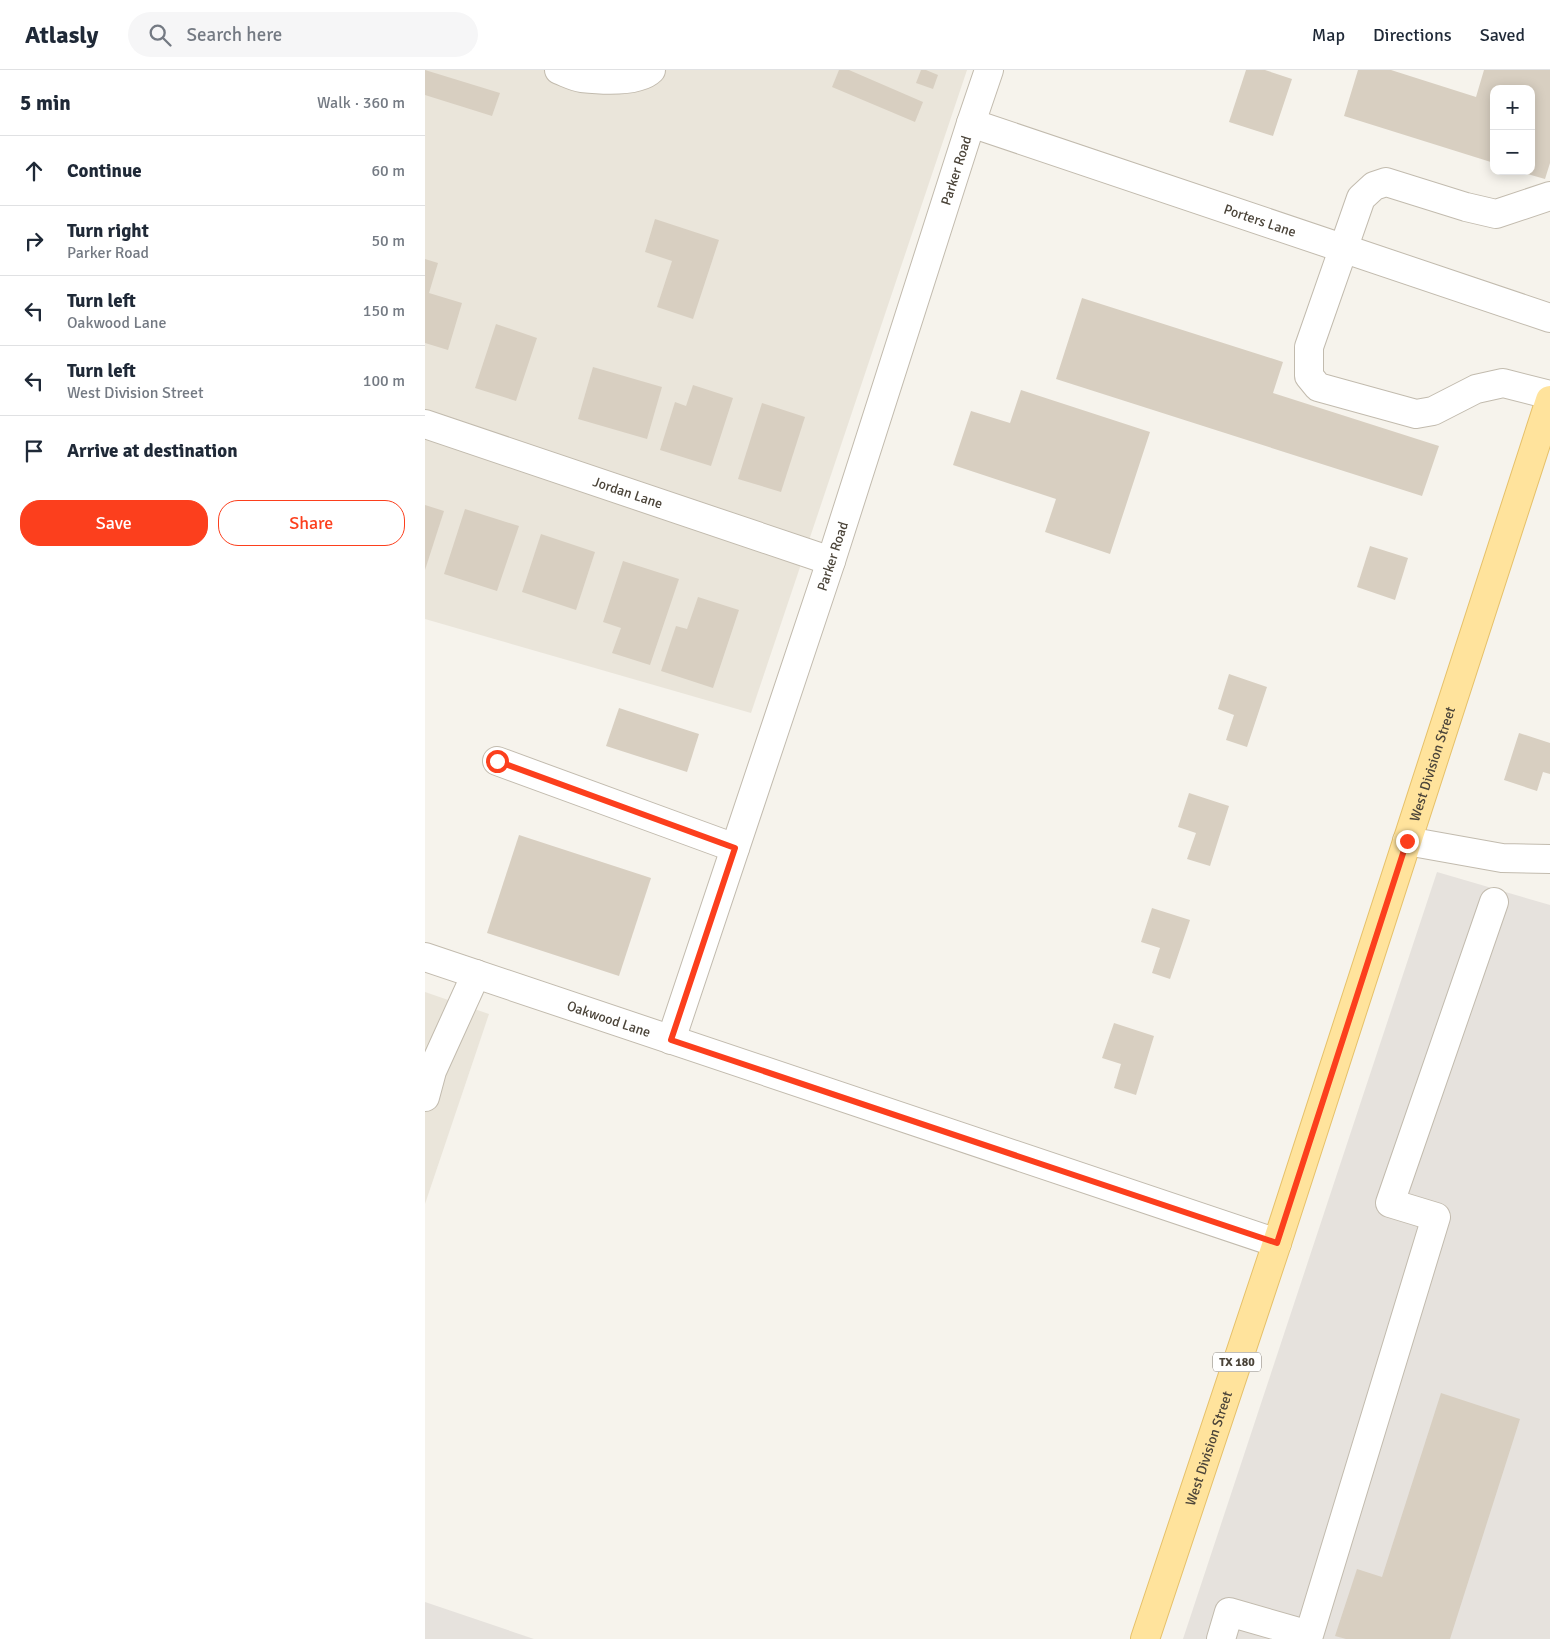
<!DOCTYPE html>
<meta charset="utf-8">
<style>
body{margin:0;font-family:Signika,sans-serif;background:#f6f6f7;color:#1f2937}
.controls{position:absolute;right:15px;top:15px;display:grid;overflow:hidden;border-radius:10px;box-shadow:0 2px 12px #0003}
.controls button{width:45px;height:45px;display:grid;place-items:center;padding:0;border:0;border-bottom:1px solid #e0e1e3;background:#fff;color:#1f2937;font:25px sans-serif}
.stop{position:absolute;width:15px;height:15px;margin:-11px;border:4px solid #fc3f1d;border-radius:50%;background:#fff}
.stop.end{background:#fc3f1d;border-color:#fff;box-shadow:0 1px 5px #0008}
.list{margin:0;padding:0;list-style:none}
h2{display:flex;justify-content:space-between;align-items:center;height:65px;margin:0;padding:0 20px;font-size:21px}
h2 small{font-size:16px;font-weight:400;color:#747a83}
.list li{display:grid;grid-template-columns:32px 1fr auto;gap:15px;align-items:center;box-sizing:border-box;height:70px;padding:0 20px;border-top:1px solid #e0e1e3}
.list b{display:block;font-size:19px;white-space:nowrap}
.list p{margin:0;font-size:16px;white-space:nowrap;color:#747a83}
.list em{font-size:16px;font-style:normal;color:#747a83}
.actions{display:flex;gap:10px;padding:15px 20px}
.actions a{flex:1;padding:11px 0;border:1px solid #fc3f1d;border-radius:20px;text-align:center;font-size:18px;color:#fc3f1d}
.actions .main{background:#fc3f1d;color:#fff}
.icon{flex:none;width:28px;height:28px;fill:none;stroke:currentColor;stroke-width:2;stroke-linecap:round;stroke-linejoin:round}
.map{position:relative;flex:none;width:1125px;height:1569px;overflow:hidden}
header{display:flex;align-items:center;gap:30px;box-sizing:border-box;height:70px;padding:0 25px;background:#fff;border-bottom:1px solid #e0e1e3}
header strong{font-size:24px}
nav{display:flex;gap:28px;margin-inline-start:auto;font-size:18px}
.search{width:350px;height:45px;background:#f6f6f7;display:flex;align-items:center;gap:12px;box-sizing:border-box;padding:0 18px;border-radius:28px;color:#747a83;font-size:19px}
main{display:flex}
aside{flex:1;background:#fff}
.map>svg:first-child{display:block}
.residential{fill:#eae5da}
.industrial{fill:#e6e2dd}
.building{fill:#d8cfc1}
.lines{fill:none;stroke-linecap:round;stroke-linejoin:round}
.minor-casing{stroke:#c2bbae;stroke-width:30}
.major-casing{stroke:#e6c16a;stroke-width:30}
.minor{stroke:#fff;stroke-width:28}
.major{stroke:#ffe39c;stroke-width:28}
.route{stroke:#fc3f1d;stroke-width:6}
.labels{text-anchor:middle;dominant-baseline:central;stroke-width:4;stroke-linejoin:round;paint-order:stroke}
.shield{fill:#fff;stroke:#817c74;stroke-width:1}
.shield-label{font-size:12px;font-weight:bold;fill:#4b4439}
.street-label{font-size:14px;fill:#4b4439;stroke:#fff}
</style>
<header>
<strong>Atlasly</strong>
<div class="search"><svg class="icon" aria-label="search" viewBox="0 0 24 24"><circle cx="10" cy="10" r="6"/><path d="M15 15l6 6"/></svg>Search here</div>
<nav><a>Map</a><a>Directions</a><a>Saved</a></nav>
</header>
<main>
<aside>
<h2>5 min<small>Walk · 360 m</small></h2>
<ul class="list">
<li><svg class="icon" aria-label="ahead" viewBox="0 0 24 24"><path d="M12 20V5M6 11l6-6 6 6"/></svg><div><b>Continue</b></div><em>60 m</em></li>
<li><svg class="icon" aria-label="right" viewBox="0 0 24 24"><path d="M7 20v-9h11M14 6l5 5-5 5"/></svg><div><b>Turn right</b><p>Parker Road</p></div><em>50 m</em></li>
<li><svg class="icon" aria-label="left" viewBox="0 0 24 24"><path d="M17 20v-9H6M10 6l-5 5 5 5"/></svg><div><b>Turn left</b><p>Oakwood Lane</p></div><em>150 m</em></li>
<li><svg class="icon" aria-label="left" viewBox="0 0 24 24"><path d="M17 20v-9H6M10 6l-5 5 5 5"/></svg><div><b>Turn left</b><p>West Division Street</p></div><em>100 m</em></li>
<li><svg class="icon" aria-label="arrive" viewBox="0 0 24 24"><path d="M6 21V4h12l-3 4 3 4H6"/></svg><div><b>Arrive at destination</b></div></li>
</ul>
<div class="actions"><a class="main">Save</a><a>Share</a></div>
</aside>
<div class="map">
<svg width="1125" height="1569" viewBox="0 0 1125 1569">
<rect width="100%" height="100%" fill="#f6f3ec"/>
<!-- residential -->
<g class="residential">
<path d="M 0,0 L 542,0 L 326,643 L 0,549 Z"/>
<path d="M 0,922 L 64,944 L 0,1134 Z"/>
</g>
<!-- industrial -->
<g class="industrial">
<path d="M 1012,802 L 1125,835 L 1125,1569 L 758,1569 Z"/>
<path d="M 0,1532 L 109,1569 L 0,1569 Z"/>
</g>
<!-- building -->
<g class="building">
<path d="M 0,0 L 75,23 L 67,46 L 0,25 Z"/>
<path d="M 414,0 L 424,0 L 498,32 L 490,52 L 407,17 Z"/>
<path d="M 496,0 L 501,0 L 513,5 L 508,19 L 491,13 Z"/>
<path d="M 821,0 L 840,0 L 867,9 L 848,66 L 804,52 Z"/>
<path d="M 933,0 L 966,0 L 1051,27 L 1059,0 L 1125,0 L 1125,93 L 1120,109 L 1095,102 L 1106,101 L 1106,19 L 1069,19 L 1069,93 L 919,46 Z"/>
<path d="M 230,149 L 294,170 L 268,249 L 232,237 L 247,191 L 220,182 Z"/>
<path d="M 0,189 L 13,193 L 4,223 L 37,233 L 23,280 L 0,273 Z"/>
<path d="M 657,228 L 858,292 L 848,323 L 1014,376 L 997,426 L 631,309 Z"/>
<path d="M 71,254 L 112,268 L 91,331 L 50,318 Z"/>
<path d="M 168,297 L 237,317 L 222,369 L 153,349 Z"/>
<path d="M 268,315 L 308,328 L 286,396 L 235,380 L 250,332 L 261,336 Z"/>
<path d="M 596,320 L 725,362 L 685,484 L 620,462 L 631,429 L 528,395 L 546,341 L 585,353 Z"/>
<path d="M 337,333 L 380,347 L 356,422 L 313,409 Z"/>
<path d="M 0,435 L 19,441 L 0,500 Z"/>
<path d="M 40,439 L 94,456 L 72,521 L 19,504 Z"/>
<path d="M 116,464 L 170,482 L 151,540 L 97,522 Z"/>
<path d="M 945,476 L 983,488 L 970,530 L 932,517 Z"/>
<path d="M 198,491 L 254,509 L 225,595 L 187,583 L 196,558 L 178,552 Z"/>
<path d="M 273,527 L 314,540 L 288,618 L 236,601 L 251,556 L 262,559 Z"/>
<path d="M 804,604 L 842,617 L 822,677 L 801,670 L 809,645 L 793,639 Z"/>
<path d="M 194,638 L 274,664 L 262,702 L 181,676 Z"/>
<path d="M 1094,663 L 1125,673 L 1125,704 L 1118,702 L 1112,721 L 1079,710 Z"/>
<path d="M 764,723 L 804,736 L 785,796 L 762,789 L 771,763 L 753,757 Z"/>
<path d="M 94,765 L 226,808 L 194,906 L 62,863 Z"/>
<path d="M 727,838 L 765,850 L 745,909 L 727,903 L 735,878 L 716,872 Z"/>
<path d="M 689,953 L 729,966 L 711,1025 L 689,1018 L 696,994 L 677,988 Z"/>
<path d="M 1016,1323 L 1095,1349 L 1025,1569 L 921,1569 L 910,1566 L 932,1499 L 957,1507 Z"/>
</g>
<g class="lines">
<!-- minor casing -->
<g class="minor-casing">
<g id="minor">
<path d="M 134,0 C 142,3 149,7 157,8 C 175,10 213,13 226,0"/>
<path id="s1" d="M 546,53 L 1125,248"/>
<path d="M 1125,126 L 1071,144 L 1041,137 L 961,112 L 949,116 L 936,128 L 884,277 L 884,306 L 893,317 L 991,344 L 1008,341 L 1051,319 L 1078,313 L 1125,325"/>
<path id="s2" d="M 0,354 L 406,491"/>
<path d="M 72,691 L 310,778"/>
<path d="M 982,771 L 1077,788 L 1125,789"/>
<path id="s3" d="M 0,887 L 852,1173"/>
<path id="s4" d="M 246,970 L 406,491 L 546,53 L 564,0"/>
<path d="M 0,1027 L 7,1001 L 51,904"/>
<path d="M 796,1569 L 804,1542 L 884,1565 L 1011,1147 L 965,1133 L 1069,832"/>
</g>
</g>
<!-- major casing -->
<g class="major-casing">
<g id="major">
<path id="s5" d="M 720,1569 L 852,1173 L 1125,330"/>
</g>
</g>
<!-- minor -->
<use href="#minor" class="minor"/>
<!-- major -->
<use href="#major" class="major"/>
</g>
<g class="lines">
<!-- route -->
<path class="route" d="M 72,691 L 310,778 L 246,970 L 852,1173 L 982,771"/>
</g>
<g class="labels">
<!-- shield labels -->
<rect class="shield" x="788" y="1282.5" width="48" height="19" rx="4"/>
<g class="shield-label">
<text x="812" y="1292">TX 180</text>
</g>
<!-- street labels -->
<g class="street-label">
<text stroke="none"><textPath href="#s4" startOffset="915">Parker Road</textPath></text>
<text stroke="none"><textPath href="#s1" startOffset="305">Porters Lane</textPath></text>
<text stroke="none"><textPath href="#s2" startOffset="214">Jordan Lane</textPath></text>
<text stroke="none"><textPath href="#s4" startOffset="510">Parker Road</textPath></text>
<text stroke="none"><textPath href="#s5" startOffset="921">West Division Street</textPath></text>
<text stroke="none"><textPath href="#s3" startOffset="194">Oakwood Lane</textPath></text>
<text stroke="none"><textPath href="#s5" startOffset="201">West Division Street</textPath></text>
</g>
</g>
</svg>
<div class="controls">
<button>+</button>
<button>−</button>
</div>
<div class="stop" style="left:72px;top:691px"></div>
<div class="stop end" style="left:982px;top:771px"></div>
</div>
</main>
